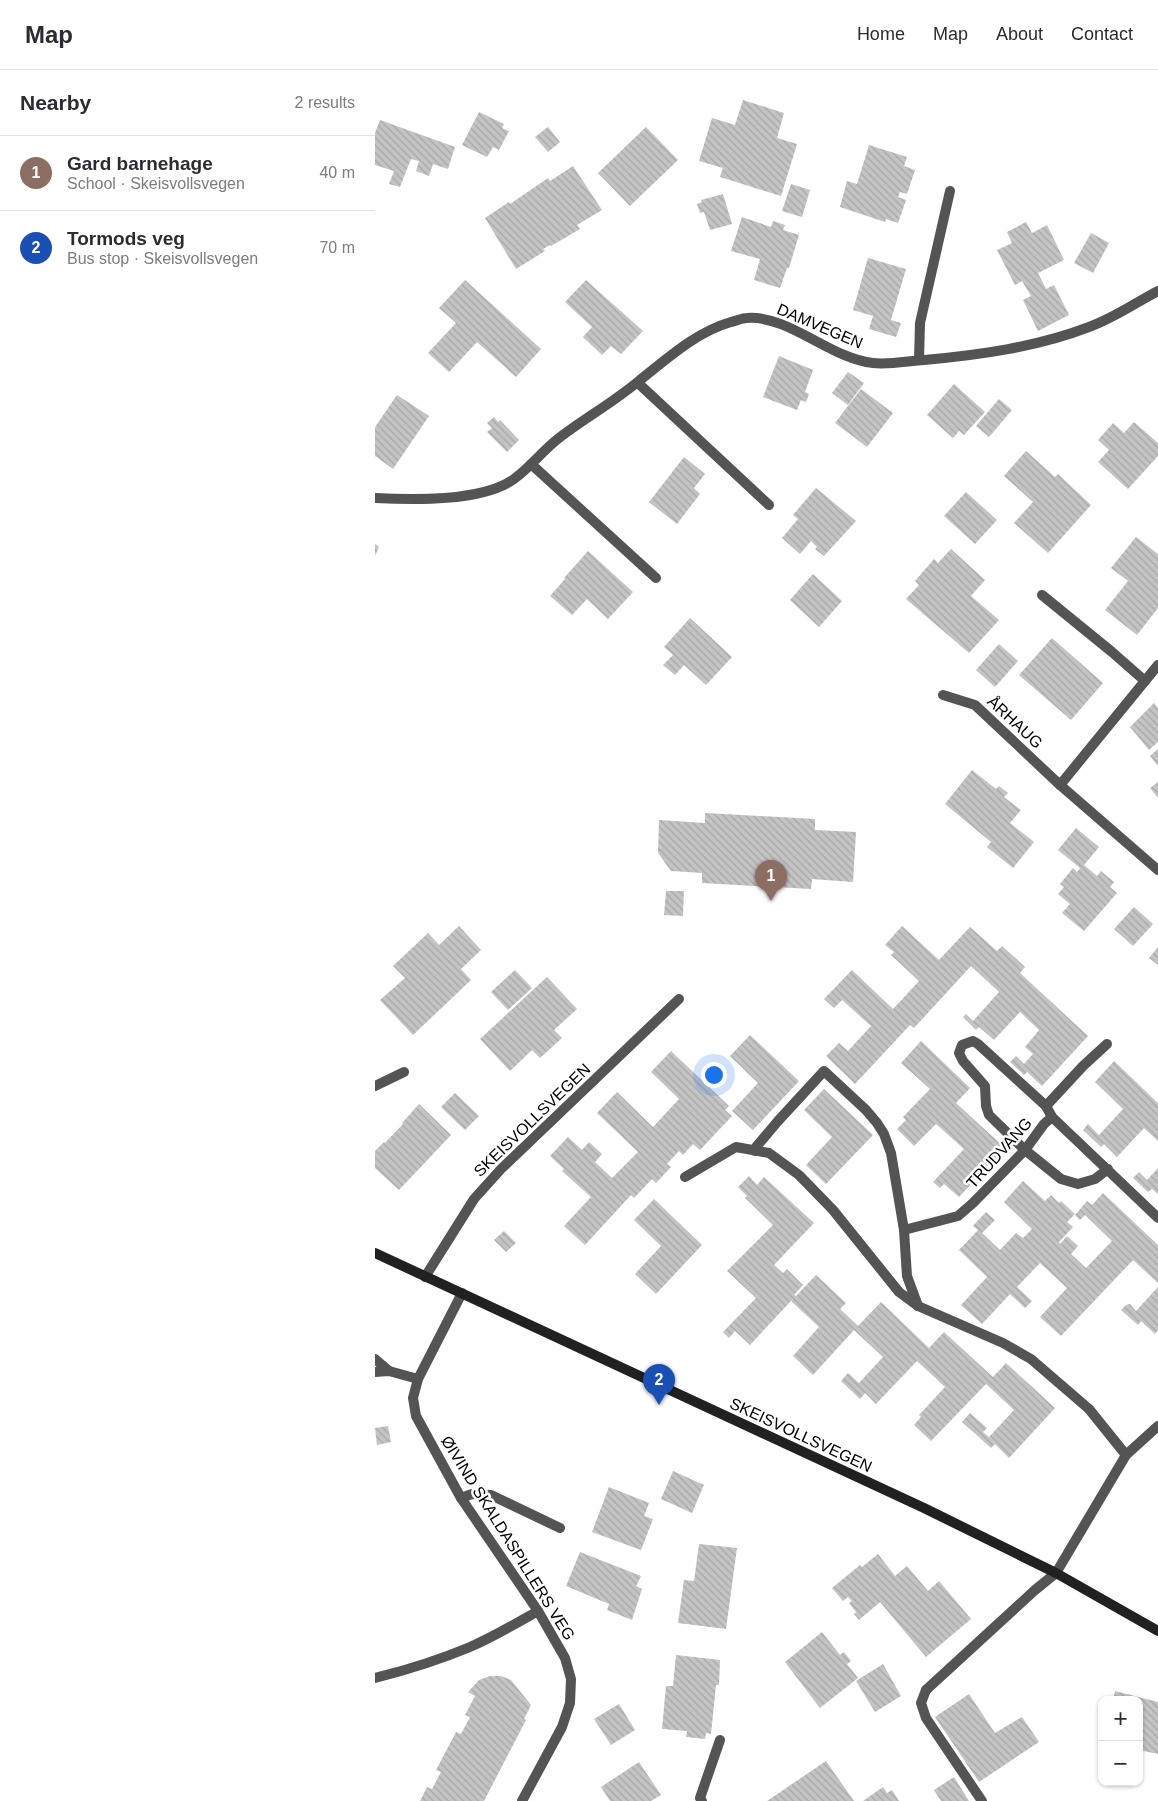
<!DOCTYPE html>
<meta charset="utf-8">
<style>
body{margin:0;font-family:Helvetica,sans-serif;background:#f2f2f3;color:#2b2b33}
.controls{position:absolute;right:15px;bottom:15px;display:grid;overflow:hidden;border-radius:10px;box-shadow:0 1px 4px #0004}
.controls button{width:45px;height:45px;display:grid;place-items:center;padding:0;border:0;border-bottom:1px solid #e1e1e2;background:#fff;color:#2b2b33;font:25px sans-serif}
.you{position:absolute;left:338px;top:1004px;width:18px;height:18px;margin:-12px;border:4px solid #fff;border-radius:50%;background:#1a73e8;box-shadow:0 0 0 8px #1a73e833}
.badge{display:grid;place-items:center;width:32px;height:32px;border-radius:50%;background:#000;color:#fff;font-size:16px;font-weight:700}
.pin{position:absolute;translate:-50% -41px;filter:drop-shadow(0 1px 2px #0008)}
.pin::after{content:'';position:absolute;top:26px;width:18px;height:15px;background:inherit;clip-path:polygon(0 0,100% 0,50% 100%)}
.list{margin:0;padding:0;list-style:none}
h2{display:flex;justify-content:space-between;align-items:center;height:65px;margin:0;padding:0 20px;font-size:21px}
h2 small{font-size:16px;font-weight:400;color:#7c7c81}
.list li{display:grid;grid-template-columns:32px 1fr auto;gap:15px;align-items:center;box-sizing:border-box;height:75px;padding:0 20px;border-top:1px solid #e1e1e2}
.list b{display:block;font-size:19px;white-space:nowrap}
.list p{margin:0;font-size:16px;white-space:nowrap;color:#7c7c81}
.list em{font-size:16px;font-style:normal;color:#7c7c81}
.map{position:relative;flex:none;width:783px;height:1731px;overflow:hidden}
header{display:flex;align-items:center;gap:30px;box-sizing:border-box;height:70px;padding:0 25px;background:#fff;border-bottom:1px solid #e1e1e2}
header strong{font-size:24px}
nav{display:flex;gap:28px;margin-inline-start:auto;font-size:18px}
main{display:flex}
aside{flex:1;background:#fff}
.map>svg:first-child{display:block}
.building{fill:url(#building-back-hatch)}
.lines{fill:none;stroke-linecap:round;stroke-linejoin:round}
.lane{stroke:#545454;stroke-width:10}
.street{stroke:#545454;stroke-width:10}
.secondary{stroke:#212121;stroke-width:10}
.labels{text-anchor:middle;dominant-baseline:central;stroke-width:5;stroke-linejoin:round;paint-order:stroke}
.street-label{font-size:16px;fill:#000;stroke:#fff}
</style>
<header>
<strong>Map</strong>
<nav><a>Home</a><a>Map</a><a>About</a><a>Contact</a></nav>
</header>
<main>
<aside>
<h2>Nearby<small>2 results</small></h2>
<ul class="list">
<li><span class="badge" style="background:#8d6e63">1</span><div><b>Gard barnehage</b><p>School · Skeisvollsvegen</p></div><em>40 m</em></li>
<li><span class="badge" style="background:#1a4fb4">2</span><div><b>Tormods veg</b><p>Bus stop · Skeisvollsvegen</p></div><em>70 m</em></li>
</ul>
</aside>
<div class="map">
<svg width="783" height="1731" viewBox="0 0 783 1731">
<defs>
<pattern id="building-back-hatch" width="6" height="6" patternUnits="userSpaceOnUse" patternTransform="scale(1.25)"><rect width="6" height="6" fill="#c4c4c4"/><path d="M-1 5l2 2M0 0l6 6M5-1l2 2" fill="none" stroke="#a7a7a7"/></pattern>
</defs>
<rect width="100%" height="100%" fill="#fff"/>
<!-- building -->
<g class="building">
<path d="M 368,30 L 409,43 L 402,68 L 422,74 L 406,126 L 345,107 L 348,98 L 324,91 L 337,48 L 360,55 Z"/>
<path d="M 104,42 L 129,54 L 127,58 L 134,61 L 124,80 L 118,77 L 112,87 L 87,75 Z"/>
<path d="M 5,50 L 80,77 L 73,99 L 58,94 L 54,106 L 41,101 L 44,91 L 36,89 L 25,117 L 14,114 L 19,101 L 0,95 L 0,63 Z"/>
<path d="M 173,57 L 185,72 L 173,82 L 160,67 Z"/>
<path d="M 271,57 L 303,90 L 255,136 L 223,103 Z"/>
<path d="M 494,75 L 532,87 L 529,96 L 540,100 L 532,124 L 525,122 L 523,127 L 531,130 L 523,153 L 511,149 L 510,152 L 465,137 L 472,111 L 482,114 Z"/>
<path d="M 198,96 L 227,140 L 202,155 L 205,159 L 176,176 L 175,175 L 168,179 L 170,181 L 141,199 L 110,148 L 134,132 L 135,134 L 173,108 L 175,111 Z"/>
<path d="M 416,114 L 435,120 L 427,147 L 407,141 Z"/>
<path d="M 348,124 L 357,154 L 335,160 L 329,142 L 325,143 L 322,134 L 327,132 L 326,130 Z"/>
<path d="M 367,147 L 396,157 L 398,151 L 410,155 L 408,160 L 424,165 L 414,198 L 412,198 L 405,218 L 379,210 L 385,189 L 356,181 Z"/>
<path d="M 651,152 L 657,163 L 672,155 L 689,190 L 663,203 L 671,219 L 679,215 L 694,245 L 663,261 L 648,230 L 656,226 L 647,211 L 640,215 L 622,180 L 637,173 L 632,162 Z"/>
<path d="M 716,163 L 734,173 L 718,203 L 699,193 Z"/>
<path d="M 493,188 L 531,199 L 516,250 L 526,253 L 521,267 L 494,259 L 498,246 L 478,240 Z"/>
<path d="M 90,210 L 166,279 L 141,307 L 102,272 L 74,302 L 53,283 L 81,253 L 64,238 Z"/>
<path d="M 211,210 L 268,261 L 246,284 L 236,276 L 227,285 L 208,267 L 217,257 L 190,232 Z"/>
<path d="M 404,286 L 438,300 L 430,322 L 434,324 L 431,332 L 426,330 L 422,340 L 388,327 Z"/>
<path d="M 473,302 L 489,313 L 473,335 L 457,323 Z"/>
<path d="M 579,314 L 610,342 L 589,365 L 584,361 L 578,368 L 552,345 Z"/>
<path d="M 486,319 L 518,343 L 492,377 L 460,353 Z"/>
<path d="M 22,325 L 54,346 L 18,399 L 0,386 L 0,357 Z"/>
<path d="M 624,329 L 637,340 L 614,367 L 601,356 Z"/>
<path d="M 119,347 L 123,352 L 125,350 L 144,370 L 132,382 L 112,362 L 117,358 L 112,353 Z"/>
<path d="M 759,352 L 783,373 L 783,386 L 753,419 L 723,392 L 734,380 L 723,370 L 738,353 L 749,363 Z"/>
<path d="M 651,381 L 680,407 L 683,404 L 716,435 L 673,483 L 639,453 L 658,432 L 629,406 Z"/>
<path d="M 309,387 L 330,404 L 319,418 L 325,424 L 302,454 L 274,432 Z"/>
<path d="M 441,418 L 481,451 L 449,486 L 440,479 L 442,477 L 436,471 L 425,484 L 407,468 L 423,449 L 418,445 Z"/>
<path d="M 591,422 L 622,450 L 600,474 L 569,446 Z"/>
<path d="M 761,467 L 783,484 L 783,538 L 762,565 L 730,540 L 753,511 L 736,498 Z"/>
<path d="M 0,474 L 4,477 L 0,486 Z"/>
<path d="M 576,479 L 610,510 L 596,526 L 624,550 L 594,583 L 531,529 L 544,515 L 540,511 L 559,489 L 563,493 Z"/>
<path d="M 213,481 L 258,522 L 233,549 L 212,529 L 197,545 L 175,526 L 190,509 L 189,508 Z"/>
<path d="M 438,504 L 467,531 L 444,557 L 415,530 Z"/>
<path d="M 315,548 L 357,587 L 331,615 L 309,595 L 300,605 L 288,595 L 298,585 L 289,577 Z"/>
<path d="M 677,568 L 728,613 L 696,650 L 644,605 Z"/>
<path d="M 624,574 L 643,591 L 620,617 L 601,600 Z"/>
<path d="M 779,633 L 783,638 L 783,672 L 774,680 L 755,657 Z"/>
<path d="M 783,679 L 783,696 L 775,686 Z"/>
<path d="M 597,700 L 621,719 L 624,716 L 633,723 L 629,727 L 646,740 L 635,753 L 659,772 L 638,798 L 612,777 L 616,772 L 570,734 Z"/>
<path d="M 783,712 L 783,728 L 775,718 Z"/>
<path d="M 330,743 L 440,749 L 440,760 L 481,762 L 478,812 L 437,809 L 436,819 L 327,813 L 327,803 L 296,801 L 283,783 L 284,750 L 330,753 Z"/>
<path d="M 701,758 L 724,777 L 709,795 L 722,806 L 726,801 L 739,812 L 735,817 L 742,823 L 709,861 L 687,843 L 695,834 L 683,824 L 689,817 L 685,814 L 698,798 L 702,802 L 705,798 L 683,780 Z"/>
<path d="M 291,821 L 309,821 L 308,846 L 289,845 Z"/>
<path d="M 759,837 L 778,854 L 758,876 L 739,859 Z"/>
<path d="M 84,856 L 106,880 L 86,899 L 96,910 L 38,965 L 5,930 L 30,908 L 18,896 L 53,863 L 64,875 Z"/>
<path d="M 527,856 L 564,890 L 595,857 L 622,881 L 627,876 L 650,897 L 645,903 L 713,966 L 667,1016 L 652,1002 L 649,1005 L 635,992 L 641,986 L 649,994 L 658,984 L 650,977 L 664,960 L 645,942 L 619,970 L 604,957 L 601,960 L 588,947 L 591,944 L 598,951 L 624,922 L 596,896 L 539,958 L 535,955 L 480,1014 L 451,986 L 464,973 L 473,981 L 496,956 L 467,930 L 459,938 L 449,929 L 477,900 L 518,939 L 544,911 L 516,885 L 519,882 L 510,875 Z"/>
<path d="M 783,877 L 783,895 L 774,888 Z"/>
<path d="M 140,900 L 157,918 L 133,940 L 116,922 Z"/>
<path d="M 172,907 L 202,939 L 179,960 L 187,968 L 165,988 L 157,980 L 135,1001 L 105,969 Z"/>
<path d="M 375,965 L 424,1011 L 378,1060 L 357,1041 L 383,1013 L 355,986 Z"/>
<path d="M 546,971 L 595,1018 L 581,1033 L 630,1078 L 584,1127 L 569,1114 L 565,1118 L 558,1112 L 589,1079 L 561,1054 L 539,1076 L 522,1059 L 531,1050 L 528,1047 L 555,1019 L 526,993 Z"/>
<path d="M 296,981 L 354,1036 L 350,1040 L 357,1046 L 325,1080 L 318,1074 L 308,1085 L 304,1081 L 292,1094 L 296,1097 L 281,1113 L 277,1109 L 259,1128 L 256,1125 L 210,1175 L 189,1156 L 216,1127 L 187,1101 L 189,1099 L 175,1086 L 193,1067 L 207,1080 L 214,1072 L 227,1084 L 220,1092 L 237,1108 L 263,1082 L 222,1043 L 242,1022 L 278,1057 L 304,1029 L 276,1002 Z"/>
<path d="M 739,991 L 783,1033 L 783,1071 L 769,1058 L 742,1087 L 729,1074 L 726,1077 L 708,1060 L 713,1054 L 724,1065 L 748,1039 L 720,1012 Z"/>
<path d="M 449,1019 L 498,1065 L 451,1114 L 431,1095 L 457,1067 L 429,1040 Z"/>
<path d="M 80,1023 L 104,1046 L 90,1060 L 66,1037 Z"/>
<path d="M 44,1034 L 76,1065 L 24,1120 L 0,1098 L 0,1081 L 9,1072 L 10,1073 L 28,1054 L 27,1053 Z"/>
<path d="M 783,1098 L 783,1124 L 777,1119 L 773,1122 L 758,1108 L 764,1102 L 772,1110 Z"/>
<path d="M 374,1106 L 382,1115 L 389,1107 L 439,1153 L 399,1195 L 408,1203 L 412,1199 L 428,1215 L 419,1225 L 421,1226 L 441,1205 L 471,1233 L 465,1239 L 483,1256 L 506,1232 L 554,1278 L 569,1262 L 618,1307 L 631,1293 L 680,1338 L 634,1388 L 620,1374 L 616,1378 L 587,1352 L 595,1343 L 612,1358 L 608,1362 L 614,1367 L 639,1340 L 611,1314 L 556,1371 L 539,1355 L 546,1347 L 544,1345 L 570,1317 L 542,1291 L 501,1334 L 490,1323 L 485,1329 L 466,1311 L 473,1303 L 484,1313 L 508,1287 L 479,1260 L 438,1305 L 418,1286 L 444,1257 L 416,1231 L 375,1275 L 360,1261 L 354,1268 L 348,1262 L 381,1228 L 352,1201 L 398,1155 L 370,1128 L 372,1126 L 363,1117 Z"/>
<path d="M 648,1111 L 670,1131 L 676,1125 L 684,1133 L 686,1131 L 700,1144 L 692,1152 L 698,1157 L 684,1172 L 685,1174 L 692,1166 L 703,1176 L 696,1184 L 711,1198 L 737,1171 L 710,1145 L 705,1150 L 700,1145 L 712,1131 L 717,1135 L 728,1123 L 783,1175 L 783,1213 L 758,1190 L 686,1266 L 665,1247 L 692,1218 L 665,1193 L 642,1217 L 657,1231 L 650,1238 L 635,1224 L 607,1254 L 586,1235 L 612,1207 L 584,1180 L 603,1160 L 598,1156 L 611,1142 L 620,1150 L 607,1163 L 625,1180 L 641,1163 L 648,1168 L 657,1159 L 629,1132 Z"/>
<path d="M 279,1129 L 327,1175 L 281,1224 L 260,1204 L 286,1176 L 259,1150 Z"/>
<path d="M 129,1161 L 141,1173 L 131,1182 L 119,1170 Z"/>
<path d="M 783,1217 L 783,1260 L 780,1264 L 766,1251 L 763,1255 L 746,1240 L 751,1235 L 755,1234 L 761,1241 Z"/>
<path d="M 13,1356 L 16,1372 L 2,1375 L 0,1358 Z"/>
<path d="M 298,1401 L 329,1415 L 317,1443 L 286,1429 Z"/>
<path d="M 234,1417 L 274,1433 L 269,1446 L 278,1449 L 266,1480 L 217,1462 Z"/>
<path d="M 324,1474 L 362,1478 L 351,1559 L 303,1553 L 309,1510 L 319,1511 Z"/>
<path d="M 205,1482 L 266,1506 L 261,1516 L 267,1519 L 257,1550 L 232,1540 L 234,1534 L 191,1516 Z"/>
<path d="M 503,1484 L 520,1506 L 532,1496 L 553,1521 L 564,1511 L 596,1549 L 551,1587 L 505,1532 L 484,1550 L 479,1544 L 481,1542 L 474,1533 L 477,1531 L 473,1527 L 468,1531 L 457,1518 L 485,1495 L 487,1497 Z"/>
<path d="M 447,1562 L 465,1585 L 469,1582 L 476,1591 L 472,1594 L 483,1608 L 445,1638 L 410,1592 Z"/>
<path d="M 301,1585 L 345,1590 L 344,1615 L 341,1615 L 336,1664 L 331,1663 L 330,1669 L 311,1667 L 312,1661 L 287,1659 L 291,1616 L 298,1616 Z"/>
<path d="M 508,1594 L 526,1626 L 500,1642 L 481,1611 Z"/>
<path d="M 115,1606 L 126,1606 L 136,1610 L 156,1635 L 149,1649 L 151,1650 L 109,1731 L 45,1731 L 52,1717 L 57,1719 L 66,1702 L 61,1700 L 81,1662 L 86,1664 L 95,1647 L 90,1645 L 100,1626 L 93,1622 L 104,1610 Z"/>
<path d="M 740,1621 L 783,1632 L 783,1684 L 764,1680 L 764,1630 L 738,1630 Z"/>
<path d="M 594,1624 L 620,1663 L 647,1647 L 664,1672 L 604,1712 L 560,1647 Z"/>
<path d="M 244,1634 L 260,1660 L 236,1675 L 219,1649 Z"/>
<path d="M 451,1691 L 479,1731 L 392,1731 Z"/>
<path d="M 264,1692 L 286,1725 L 276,1731 L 235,1731 L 226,1717 Z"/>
<path d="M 579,1707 L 594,1731 L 566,1731 L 559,1720 Z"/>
<path d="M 508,1717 L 512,1723 L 517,1720 L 524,1731 L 488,1731 Z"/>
</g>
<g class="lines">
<!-- lane -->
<g class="lane">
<path d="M 544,290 L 545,253 L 575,121"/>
<path d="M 671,1036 L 708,996 L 732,974"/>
<path d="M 380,1081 L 381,1077 L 403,1051 L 449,1001 L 491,1040 L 502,1053 L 509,1064 L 516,1083 L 529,1160 L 532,1206 L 543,1236"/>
<path d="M 733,1099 L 720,1109 L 703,1114 L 686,1109 L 650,1080 L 614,1045 L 611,1036 L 610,1016 L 588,991 L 584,983 L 587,975 L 598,971 L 603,974 L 671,1036 L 677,1047 L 783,1148"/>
<path d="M 310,1107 L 361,1077 L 394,1083 L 424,1105 L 458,1140 L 524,1222 L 543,1236"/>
<path d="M 529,1160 L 583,1146 L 598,1133 L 650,1080 L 669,1054 L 677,1047"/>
<path d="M 86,1428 L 97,1424 L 116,1425 L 185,1458"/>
<path d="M 551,1620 L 660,1520 L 681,1503"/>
</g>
<!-- street -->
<g class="street">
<path d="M 263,313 L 394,435"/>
<path d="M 156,394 L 281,508"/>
<path d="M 0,428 C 38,430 107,432 139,409 C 156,397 168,380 184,368 C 210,348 239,332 265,310 C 293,288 321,262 356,252 C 361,251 367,248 372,248 C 414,245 456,289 498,293 C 514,295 533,291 549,290 C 605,285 662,277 714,257 C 739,248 760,233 783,221"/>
<path d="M 667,525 L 737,582 L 770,611"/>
<path d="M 783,595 L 685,715 L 783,800"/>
<path d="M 568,625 L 600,635 L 685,715"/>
<path d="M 0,1016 L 29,1002"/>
<path d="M 50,1207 L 99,1129 L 126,1099 L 304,929"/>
<path d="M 87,1223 L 43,1309 L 38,1328 L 41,1346 L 86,1428 L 163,1541 L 190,1588 L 196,1609 L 195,1633 L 187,1657 L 147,1731"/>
<path d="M 543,1236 L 628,1273 L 656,1289 L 714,1339 L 751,1385"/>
<path d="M 0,1289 L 14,1301"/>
<path d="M 0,1302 L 14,1301 L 43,1309"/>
<path d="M 681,1503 L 751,1385 L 783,1356"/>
<path d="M 0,1608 C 32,1600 64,1590 95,1577 C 118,1567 140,1554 163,1541"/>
<path d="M 551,1620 L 546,1633 L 551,1648 L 607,1731"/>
<path d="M 327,1731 L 325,1728 L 345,1670"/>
</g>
<!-- secondary -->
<path class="secondary" d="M 0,1183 L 549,1438 L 681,1503 L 783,1561"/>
</g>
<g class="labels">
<!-- street labels -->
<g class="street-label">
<text transform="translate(445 256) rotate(23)">DAMVEGEN</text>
<text transform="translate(640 652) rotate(43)">ÅRHAUG</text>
<text transform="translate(157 1050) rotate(-44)">SKEISVOLLSVEGEN</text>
<text transform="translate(624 1083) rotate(-48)">TRUDVANG</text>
<text transform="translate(426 1365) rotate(25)">SKEISVOLLSVEGEN</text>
<text transform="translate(133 1468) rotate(58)">ØIVIND SKALDASPILLERS VEG</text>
</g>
</g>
</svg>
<div class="controls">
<button>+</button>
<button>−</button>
</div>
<div class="you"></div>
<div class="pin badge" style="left:396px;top:831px;background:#8d6e63">1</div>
<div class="pin badge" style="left:284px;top:1335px;background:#1a4fb4">2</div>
</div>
</main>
